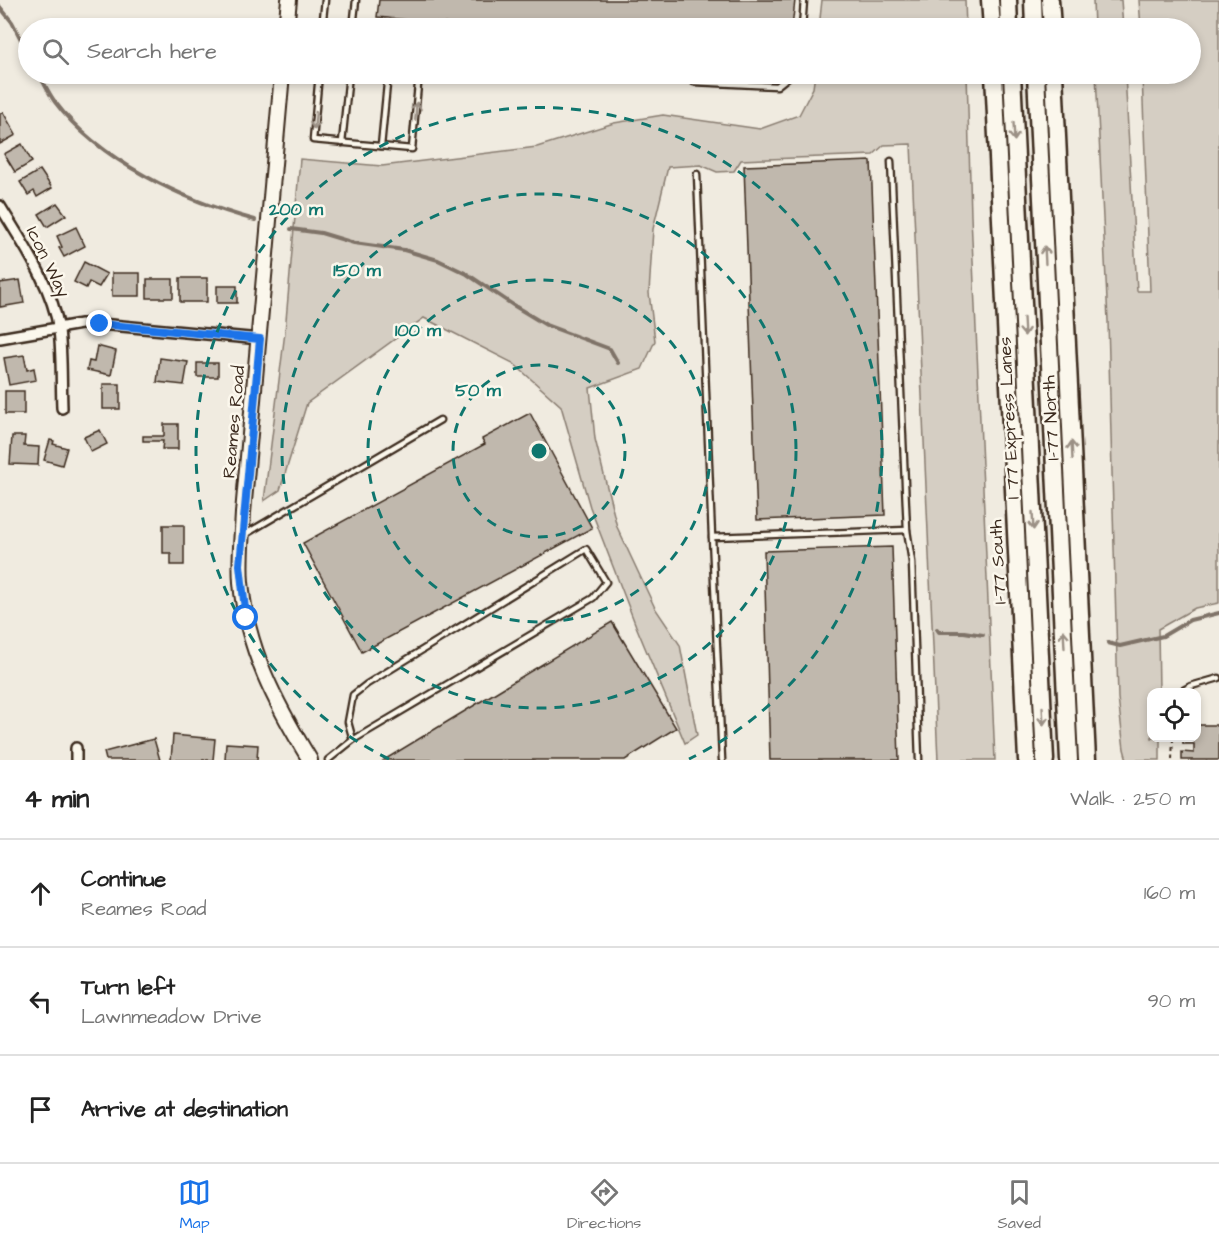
<!DOCTYPE html>
<meta charset="utf-8">
<style>
body{margin:0;font-family:"Architects Daughter",sans-serif;background:#f2f2f2;color:#222}
.controls{position:absolute;right:18px;bottom:18px;display:grid;overflow:hidden;border-radius:12px;box-shadow:0 3px 9px #0003}
.controls button{width:54px;height:54px;display:grid;place-items:center;padding:0;border:0;border-bottom:2px solid #e0e0e0;background:#fff;color:#222;font:30px sans-serif}
.stop{position:absolute;width:18px;height:18px;margin:-14px;border:4px solid #1a73e8;border-radius:50%;background:#fff}
.stop.end{background:#1a73e8;border-color:#fff;box-shadow:0 2px 6px #0008}
.list{margin:0;padding:0;list-style:none}
h2{display:flex;justify-content:space-between;align-items:center;height:78px;margin:0;padding:0 24px;font-size:26px}
h2 small{font-size:20px;font-weight:400;color:#767676}
.list li{display:grid;grid-template-columns:39px 1fr auto;gap:18px;align-items:center;box-sizing:border-box;height:108px;padding:0 24px;border-top:2px solid #e0e0e0}
.list b{display:block;font-size:22px;white-space:nowrap}
.list p{margin:0;font-size:20px;white-space:nowrap;color:#767676}
.list em{font-size:20px;font-style:normal;color:#767676}
.icon{flex:none;width:33px;height:33px;fill:none;stroke:currentColor;stroke-width:2;stroke-linecap:round;stroke-linejoin:round}
.map{position:relative;flex:none;width:1219px;height:760px;overflow:hidden}
.search{position:absolute;background:#fff;box-shadow:0 3px 9px #0003;left:18px;right:18px;top:18px;height:66px;display:flex;align-items:center;gap:15px;box-sizing:border-box;padding:0 21px;border-radius:33px;color:#767676;font-size:22px}
.sheet{height:402px;background:#fff}
nav{display:flex;justify-content:space-around;align-items:center;box-sizing:border-box;height:84px;border-top:2px solid #e0e0e0;background:#fff;font-size:16px;color:#767676}
nav a{display:grid;justify-items:center;gap:3px}
nav .on{color:#1a73e8}
.map>svg:first-child{display:block}
.green{fill:#d5cec3;stroke:#887c70;stroke-width:1.5}
.lines{fill:none;stroke-linecap:round;stroke-linejoin:round}
.stream{stroke:#7f7367;stroke-width:4}
.building{fill:#c0b8ad;stroke:#3b2a1e;stroke-width:1.5}
.service-casing{stroke:#3b2a1e;stroke-width:9}
.minor-casing{stroke:#3b2a1e;stroke-width:14}
.secondary-casing{stroke:#3b2a1e;stroke-width:18}
.motorway-casing{stroke:#3b2a1e;stroke-width:21}
.path{stroke:#3b2a1e;stroke-width:2;stroke-dasharray:4.5 4.5;stroke-linecap:butt}
.service{stroke:#fbf7ec;stroke-width:4.5}
.minor{stroke:#fbf7ec;stroke-width:9}
.secondary{stroke:#fbf7ec;stroke-width:14}
.motorway{stroke:#fbf7ec;stroke-width:16}
.oneway{stroke:#9b9085}
.route{stroke:#1a73e8;stroke-width:8}
.ring{fill:none;stroke:#0f766e;stroke-width:3;stroke-dasharray:10 8}
.labels{text-anchor:middle;dominant-baseline:central;stroke-width:5;stroke-linejoin:round;paint-order:stroke}
.street-label{font-size:18px;fill:#3b2a1e;stroke:#fbf7ec}
.centre{fill:#0f766e;stroke:#fbf7ec;stroke-width:3}
.ring-label{font-size:18px;text-anchor:middle;font-weight:bold;fill:#0f766e;stroke:#fbf7ec;stroke-width:5;stroke-linejoin:round;paint-order:stroke}
</style>
<div class="map">
<svg width="1219" height="760" viewBox="0 0 1219 760">
<rect width="100%" height="100%" fill="#f0ebe0"/>
<filter id="ink" filterUnits="userSpaceOnUse"><feTurbulence type="fractalNoise" baseFrequency=".0167" numOctaves="2"/><feDisplacementMap in="SourceGraphic" scale="12" xChannelSelector="R" yChannelSelector="G"/><feConvolveMatrix kernelMatrix="1 2 1 2 8 2 1 2 1" color-interpolation-filters="sRGB"/></filter>
<g filter="url(#ink)">
<!-- green -->
<g class="green">
<path d="M 822,0 L 965,0 L 966,28 L 819,28 Z"/>
<path d="M 1093,0 L 1121,0 L 1123,28 L 1094,28 Z"/>
<path d="M 1139,0 L 1219,0 L 1219,603 L 1195,608 L 1158,629 L 1159,692 L 1152,692 L 1152,738 L 1160,738 L 1160,760 L 1127,760 L 1124,749 L 1118,698 L 1108,321 L 1096,74 L 1125,74 L 1137,291 L 1150,291 L 1142,74 L 1190,74 L 1190,28 L 1141,28 Z"/>
<path d="M 815,74 L 967,74 L 971,216 L 995,760 L 938,760 L 911,144 L 884,145 L 873,155 L 741,160 L 734,171 L 717,172 L 701,165 L 668,167 L 653,229 L 649,293 L 655,341 L 642,369 L 590,388 L 595,439 L 617,527 L 655,608 L 680,645 L 697,735 L 685,743 L 636,626 L 590,507 L 561,406 L 513,363 L 424,318 L 307,403 L 280,490 L 264,501 L 285,332 L 300,159 L 382,166 L 537,147 L 614,123 L 663,115 L 760,129 L 799,115 L 813,88 Z"/>
</g>
<g class="lines">
<!-- stream -->
<g class="stream">
<path d="M 0,7 L 12,22 L 28,53"/>
<path d="M 39,74 C 44,83 49,94 55,102 C 99,161 185,201 255,220"/>
<path d="M 291,229 L 321,233 L 354,243 L 404,250 L 438,260 L 467,274 L 513,305 L 546,325 L 610,349 L 618,363"/>
<path d="M 937,629 L 939,632 L 964,632 L 983,635"/>
<path d="M 1108,643 L 1120,646 L 1163,636 L 1190,620 L 1219,613"/>
</g>
</g>
<!-- building -->
<g class="building">
<path d="M 379,0 L 795,0 L 792,28 L 492,28 L 377,17 Z"/>
<path d="M 3,112 L 16,135 L 0,144 L 0,114 Z"/>
<path d="M 22,144 L 32,162 L 15,172 L 4,154 Z"/>
<path d="M 871,161 L 885,515 L 757,520 L 744,166 Z"/>
<path d="M 40,170 L 52,188 L 37,197 L 34,191 L 28,195 L 20,182 Z"/>
<path d="M 57,203 L 66,215 L 47,227 L 39,214 Z"/>
<path d="M 76,227 L 85,246 L 64,257 L 59,248 L 62,247 L 57,236 Z"/>
<path d="M 84,262 L 107,274 L 99,287 L 89,282 L 86,288 L 74,282 Z"/>
<rect x="112" y="273" width="28" height="23"/>
<rect x="180" y="278" width="27" height="24"/>
<rect x="147" y="279" width="26" height="19"/>
<path d="M 20,280 L 24,303 L 0,307 L 0,283 Z"/>
<rect x="217" y="286" width="20" height="17"/>
<path d="M 97,346 L 116,351 L 111,375 L 87,370 L 89,361 L 94,362 Z"/>
<path d="M 24,355 L 27,370 L 34,368 L 36,380 L 9,385 L 4,358 Z"/>
<path d="M 160,358 L 188,362 L 184,385 L 157,382 Z"/>
<rect x="197" y="363" width="21" height="14"/>
<rect x="103" y="384" width="17" height="25"/>
<rect x="5" y="391" width="19" height="23"/>
<path d="M 530,413 L 592,528 L 362,652 L 303,543 L 485,444 L 482,439 Z"/>
<path d="M 164,424 L 178,424 L 178,449 L 162,449 L 163,441 L 143,441 L 143,436 L 164,436 Z"/>
<path d="M 100,430 L 107,444 L 91,452 L 84,437 Z"/>
<path d="M 12,436 L 25,436 L 24,446 L 39,447 L 38,465 L 10,464 Z"/>
<path d="M 50,440 L 54,441 L 53,444 L 67,448 L 62,465 L 44,460 Z"/>
<path d="M 163,525 L 184,525 L 184,565 L 171,565 L 171,553 L 163,553 Z"/>
<path d="M 892,547 L 899,760 L 770,760 L 764,551 Z"/>
<path d="M 612,622 L 676,728 L 625,760 L 384,760 Z"/>
<path d="M 1196,725 L 1219,725 L 1219,760 L 1182,760 L 1182,752 L 1194,753 L 1194,744 L 1183,744 L 1183,738 L 1196,738 Z"/>
<path d="M 173,735 L 215,739 L 213,760 L 171,760 Z"/>
<path d="M 154,739 L 160,760 L 106,760 L 104,752 Z"/>
<path d="M 226,743 L 258,745 L 257,760 L 225,760 Z"/>
</g>
<g class="lines">
<!-- service casing -->
<g class="service-casing">
<g id="service">
<path d="M 322,28 L 325,0"/>
<path d="M 353,28 L 356,0"/>
<path d="M 802,28 L 804,0"/>
<path d="M 319,74 L 313,140 L 412,149 L 419,74"/>
<path d="M 683,74 L 694,82 L 777,86 L 792,74"/>
<path d="M 342,143 L 349,74"/>
<path d="M 381,146 L 388,74"/>
<path d="M 891,161 L 907,530 L 912,562 L 919,760"/>
<path d="M 697,174 L 712,537 L 907,530"/>
<path d="M 244,535 L 440,420"/>
<path d="M 712,537 L 722,760"/>
<path d="M 1180,692 L 1191,686 L 1219,678"/>
<path d="M 328,760 L 353,740 L 593,598 L 606,582 L 586,549 L 367,684 L 353,695 L 348,722 L 353,740"/>
</g>
</g>
<!-- minor casing -->
<g class="minor-casing">
<g id="minor">
<path d="M 0,206 C 23,244 52,285 59,330 C 62,355 61,382 62,408"/>
<path d="M 0,338 L 81,324 L 100,324 L 260,339"/>
<path d="M 76,748 L 76,760"/>
</g>
</g>
<!-- secondary casing -->
<g class="secondary-casing">
<g id="secondary">
<path d="M 286,28 L 289,0"/>
<path d="M 282,74 L 243,513 C 242,536 239,559 241,582 C 246,648 276,704 310,760"/>
</g>
</g>
<!-- motorway casing -->
<g class="motorway-casing">
<g id="motorway">
<path d="M 990,0 L 992,28"/>
<path d="M 1008,0 L 1009,28"/>
<path d="M 1033,0 L 1034,28"/>
<path d="M 1050,0 L 1052,28"/>
<path d="M 994,74 L 1027,760"/>
<path d="M 1012,74 L 1045,760"/>
<path d="M 1036,74 L 1069,760"/>
<path d="M 1054,74 L 1087,760"/>
</g>
</g>
<!-- path -->
<path class="path" d="M 1172,760 L 1173,738"/>
<!-- service -->
<use href="#service" class="service"/>
<!-- minor -->
<use href="#minor" class="minor"/>
<!-- secondary -->
<use href="#secondary" class="secondary"/>
<!-- motorway -->
<use href="#motorway" class="motorway"/>
</g>
<!-- one-way arrows -->
<defs><path id="oneway-shaft" d="M-6 0H5M1.5-3L5.5 0L1.5 3" fill="none" stroke-width="1.6" stroke-linecap="round" stroke-linejoin="round" transform="scale(1.5)"/></defs>
<g class="oneway">
<use href="#oneway-shaft" transform="translate(416 111) rotate(-85)"/>
<use href="#oneway-shaft" transform="translate(315 121) rotate(95)"/>
<use href="#oneway-shaft" transform="translate(1014 132) rotate(87)"/>
<use href="#oneway-shaft" transform="translate(1045 255) rotate(-93)"/>
<use href="#oneway-shaft" transform="translate(1024 327) rotate(87)"/>
<use href="#oneway-shaft" transform="translate(1072 450) rotate(-93)"/>
<use href="#oneway-shaft" transform="translate(1033 521) rotate(87)"/>
<use href="#oneway-shaft" transform="translate(1064 639) rotate(-93)"/>
<use href="#oneway-shaft" transform="translate(1043 716) rotate(87)"/>
</g>
</g>
<g class="lines" filter="url(#ink)">
<!-- route -->
<path class="route" d="M 100,324 L 260,339 L 240,565 L 246,618"/>
</g>
<!-- distance rings -->
<g class="ring">
<circle cx="539" cy="451" r="86"/>
<circle cx="539" cy="451" r="171"/>
<circle cx="539" cy="451" r="257"/>
<path d="M389 759A343 343 0 1 1 689 759"/>
</g>
<g class="labels">
<!-- street labels -->
<g class="street-label">
<text transform="translate(48 262) rotate(64)">Icon Way</text>
<text transform="translate(1009 418) rotate(-93)">I 77 Express Lanes</text>
<text transform="translate(1051 418) rotate(-93)">I-77 North</text>
<text transform="translate(234 422) rotate(-85)">Reames Road</text>
<text transform="translate(998 562) rotate(-93)">I-77 South</text>
</g>
</g>
<circle cx="539" cy="451" r="9" class="centre"/>
<g class="ring-label">
<text x="296" y="215">200 m</text>
<text x="357" y="276">150 m</text>
<text x="418" y="336">100 m</text>
<text x="478" y="396">50 m</text>
</g>
</svg>
<div class="controls">
<button><svg class="icon" aria-label="locate" viewBox="0 0 24 24"><circle cx="12" cy="12" r="6"/><path d="M12 2v4M12 18v4M2 12h4M18 12h4"/></svg></button>
</div>
<div class="stop" style="left:246px;top:618px"></div>
<div class="stop end" style="left:100px;top:324px"></div>
<div class="search"><svg class="icon" aria-label="search" viewBox="0 0 24 24"><circle cx="10" cy="10" r="6"/><path d="M15 15l6 6"/></svg>Search here</div>
</div>
<section class="sheet">
<h2>4 min<small>Walk · 250 m</small></h2>
<ul class="list">
<li><svg class="icon" aria-label="ahead" viewBox="0 0 24 24"><path d="M12 20V5M6 11l6-6 6 6"/></svg><div><b>Continue</b><p>Reames Road</p></div><em>160 m</em></li>
<li><svg class="icon" aria-label="left" viewBox="0 0 24 24"><path d="M17 20v-9H6M10 6l-5 5 5 5"/></svg><div><b>Turn left</b><p>Lawnmeadow Drive</p></div><em>90 m</em></li>
<li><svg class="icon" aria-label="arrive" viewBox="0 0 24 24"><path d="M6 21V4h12l-3 4 3 4H6"/></svg><div><b>Arrive at destination</b></div></li>
</ul>
</section>
<nav>
<a class="on"><svg class="icon" aria-label="map" viewBox="0 0 24 24"><path d="M3 6l6-2 6 2 6-2v14l-6 2-6-2-6 2zM9 4v14M15 6v14"/></svg>Map</a>
<a><svg class="icon" aria-label="directions" viewBox="0 0 24 24"><path d="M12 3l9 9-9 9-9-9zM9 14v-3h6M13 9l2 2-2 2"/></svg>Directions</a>
<a><svg class="icon" aria-label="saved" viewBox="0 0 24 24"><path d="M7 4h10v16l-5-4-5 4z"/></svg>Saved</a>
</nav>
